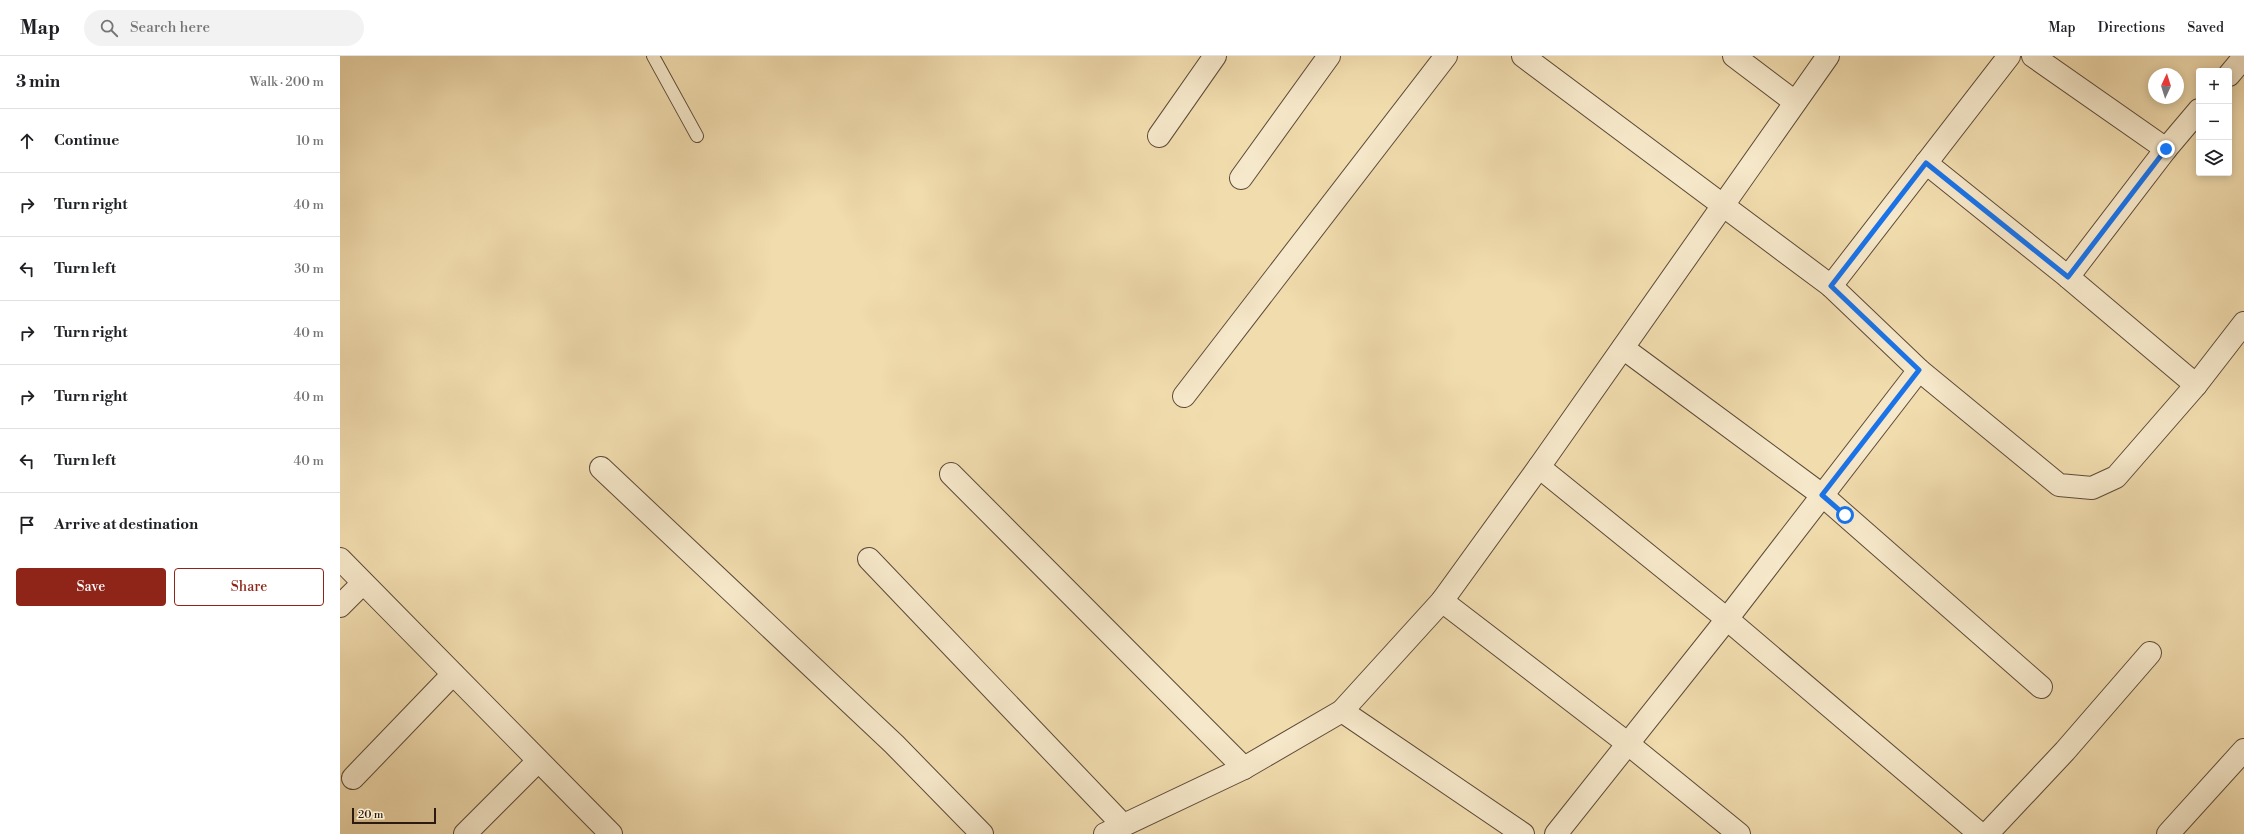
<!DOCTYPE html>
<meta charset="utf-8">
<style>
body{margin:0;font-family:"Libre Bodoni",serif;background:#f2f2f2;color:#202124}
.controls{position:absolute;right:12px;top:12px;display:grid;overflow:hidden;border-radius:4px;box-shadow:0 2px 10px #0003}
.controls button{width:36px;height:36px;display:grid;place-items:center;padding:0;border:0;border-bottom:1px solid #e0e0e0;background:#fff;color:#202124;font:20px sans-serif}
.compass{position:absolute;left:1808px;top:12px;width:36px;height:36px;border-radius:50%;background:#fff;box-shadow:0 2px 10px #0003;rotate:4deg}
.scale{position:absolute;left:12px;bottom:10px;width:84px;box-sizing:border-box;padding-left:4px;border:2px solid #2c1a10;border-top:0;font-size:11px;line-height:14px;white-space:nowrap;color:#2c1a10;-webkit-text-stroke:3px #f6e8ca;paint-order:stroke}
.stop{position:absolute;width:12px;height:12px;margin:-9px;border:3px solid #1a73e8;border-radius:50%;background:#fff}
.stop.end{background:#1a73e8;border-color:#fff;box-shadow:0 1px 4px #0008}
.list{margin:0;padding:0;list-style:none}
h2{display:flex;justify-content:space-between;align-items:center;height:52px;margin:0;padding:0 16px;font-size:17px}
h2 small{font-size:13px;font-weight:400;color:#757577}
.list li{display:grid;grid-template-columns:26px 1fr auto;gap:12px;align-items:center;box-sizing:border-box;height:64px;padding:0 16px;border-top:1px solid #e0e0e0}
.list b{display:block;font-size:15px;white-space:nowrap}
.list em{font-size:13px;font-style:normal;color:#757577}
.actions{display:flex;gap:8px;padding:12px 16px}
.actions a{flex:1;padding:9px 0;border:1px solid #8f2418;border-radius:4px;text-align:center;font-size:14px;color:#8f2418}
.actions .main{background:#8f2418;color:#fff}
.icon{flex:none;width:22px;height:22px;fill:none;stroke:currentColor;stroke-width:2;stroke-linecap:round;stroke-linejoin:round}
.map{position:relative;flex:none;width:1904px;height:778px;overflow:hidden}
header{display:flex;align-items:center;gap:24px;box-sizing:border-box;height:56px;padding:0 20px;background:#fff;border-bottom:1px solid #e0e0e0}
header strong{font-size:19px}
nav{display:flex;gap:22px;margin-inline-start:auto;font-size:14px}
.search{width:280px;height:36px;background:#f2f2f2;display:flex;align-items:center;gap:10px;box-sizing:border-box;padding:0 14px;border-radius:22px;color:#757577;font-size:15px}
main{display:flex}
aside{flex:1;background:#fff}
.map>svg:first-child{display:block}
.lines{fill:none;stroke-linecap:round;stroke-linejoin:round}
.service-casing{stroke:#5d4a38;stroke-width:14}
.minor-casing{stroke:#5d4a38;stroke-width:24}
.service{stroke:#f6e8ca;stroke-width:12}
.minor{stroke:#f6e8ca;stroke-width:22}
.route{stroke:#1a73e8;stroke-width:5}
</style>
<header>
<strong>Map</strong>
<div class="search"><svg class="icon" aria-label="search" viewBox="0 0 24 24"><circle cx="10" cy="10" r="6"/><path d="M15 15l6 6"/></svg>Search here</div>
<nav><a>Map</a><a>Directions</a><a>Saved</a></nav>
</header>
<main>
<aside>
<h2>3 min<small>Walk · 200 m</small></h2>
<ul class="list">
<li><svg class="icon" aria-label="ahead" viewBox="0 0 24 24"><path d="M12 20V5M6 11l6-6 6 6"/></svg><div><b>Continue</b></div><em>10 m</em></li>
<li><svg class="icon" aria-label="right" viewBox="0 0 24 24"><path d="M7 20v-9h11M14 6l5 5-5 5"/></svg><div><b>Turn right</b></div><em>40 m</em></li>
<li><svg class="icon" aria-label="left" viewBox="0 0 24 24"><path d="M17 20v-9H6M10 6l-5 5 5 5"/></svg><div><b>Turn left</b></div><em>30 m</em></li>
<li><svg class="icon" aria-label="right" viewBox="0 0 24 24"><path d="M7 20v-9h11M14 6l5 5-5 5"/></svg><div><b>Turn right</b></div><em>40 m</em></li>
<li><svg class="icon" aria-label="right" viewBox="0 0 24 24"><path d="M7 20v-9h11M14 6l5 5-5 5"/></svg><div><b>Turn right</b></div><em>40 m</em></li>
<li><svg class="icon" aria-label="left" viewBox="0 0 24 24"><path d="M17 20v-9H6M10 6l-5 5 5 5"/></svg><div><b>Turn left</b></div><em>40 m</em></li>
<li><svg class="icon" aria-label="arrive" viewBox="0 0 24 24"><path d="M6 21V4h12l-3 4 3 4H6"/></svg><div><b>Arrive at destination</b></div></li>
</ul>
<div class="actions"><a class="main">Save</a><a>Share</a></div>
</aside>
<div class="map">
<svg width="1904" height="778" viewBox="0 0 1904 778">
<rect width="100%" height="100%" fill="#f1dcae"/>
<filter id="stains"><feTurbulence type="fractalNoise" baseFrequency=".005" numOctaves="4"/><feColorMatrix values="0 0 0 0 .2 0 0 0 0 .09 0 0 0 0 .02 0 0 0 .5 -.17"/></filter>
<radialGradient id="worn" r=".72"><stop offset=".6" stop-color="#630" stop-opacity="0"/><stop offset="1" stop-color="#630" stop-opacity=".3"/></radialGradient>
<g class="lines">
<!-- service casing -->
<g class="service-casing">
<path id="service" d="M 313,0 L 357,80"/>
</g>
<!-- minor casing -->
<g class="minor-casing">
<g id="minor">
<path d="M 1183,0 L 1491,230 L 1579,314 L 1719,429 L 1752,432 L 1776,421 L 1856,329 L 1904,267"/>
<path d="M 1394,0 L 1455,46"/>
<path d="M 1693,0 L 1826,93"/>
<path d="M 1889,19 L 1904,1"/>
<path d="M 819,80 L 875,0"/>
<path d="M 1586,107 L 1728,221 L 1856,329"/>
<path d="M 901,122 L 989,0"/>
<path d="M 1728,221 L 1826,93 L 1859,54"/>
<path d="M 1491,230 L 1669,0"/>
<path d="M 1283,292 L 1482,439 L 1701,631"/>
<path d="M 844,340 L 1106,0"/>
<path d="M 1199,411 L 1387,563 L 1640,778"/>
<path d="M 261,412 L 554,688 L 642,778"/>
<path d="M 611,418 L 904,712"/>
<path d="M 0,503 L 271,778"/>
<path d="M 529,503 L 783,769"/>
<path d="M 1102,545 L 1287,687 L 1399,778"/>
<path d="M 0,550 L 23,527"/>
<path d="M 1002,655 L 1183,778"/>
<path d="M 13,722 L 113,618"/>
<path d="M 125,778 L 198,705"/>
<path d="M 765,778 L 904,712 L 1002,655 L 1102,545 L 1199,411 L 1488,0"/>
<path d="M 1216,778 L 1387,563 L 1579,314"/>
<path d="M 1647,778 L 1725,695 L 1810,597"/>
<path d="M 1828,778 L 1904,694"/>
</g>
</g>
<!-- service -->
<use href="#service" class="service"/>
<!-- minor -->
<use href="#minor" class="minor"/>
</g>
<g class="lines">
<!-- route -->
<path class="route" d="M 1505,459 L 1482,439 L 1579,314 L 1491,230 L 1586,107 L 1728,221 L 1826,93"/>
</g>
<rect width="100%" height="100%" filter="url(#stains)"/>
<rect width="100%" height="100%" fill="url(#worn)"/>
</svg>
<div class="controls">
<button>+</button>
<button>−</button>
<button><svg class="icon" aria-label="layers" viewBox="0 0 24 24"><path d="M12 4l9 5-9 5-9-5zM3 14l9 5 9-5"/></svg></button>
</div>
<svg class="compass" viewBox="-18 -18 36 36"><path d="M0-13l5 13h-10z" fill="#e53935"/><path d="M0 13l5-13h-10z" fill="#757577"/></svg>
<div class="scale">20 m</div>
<div class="stop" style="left:1505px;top:459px"></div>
<div class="stop end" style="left:1826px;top:93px"></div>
</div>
</main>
